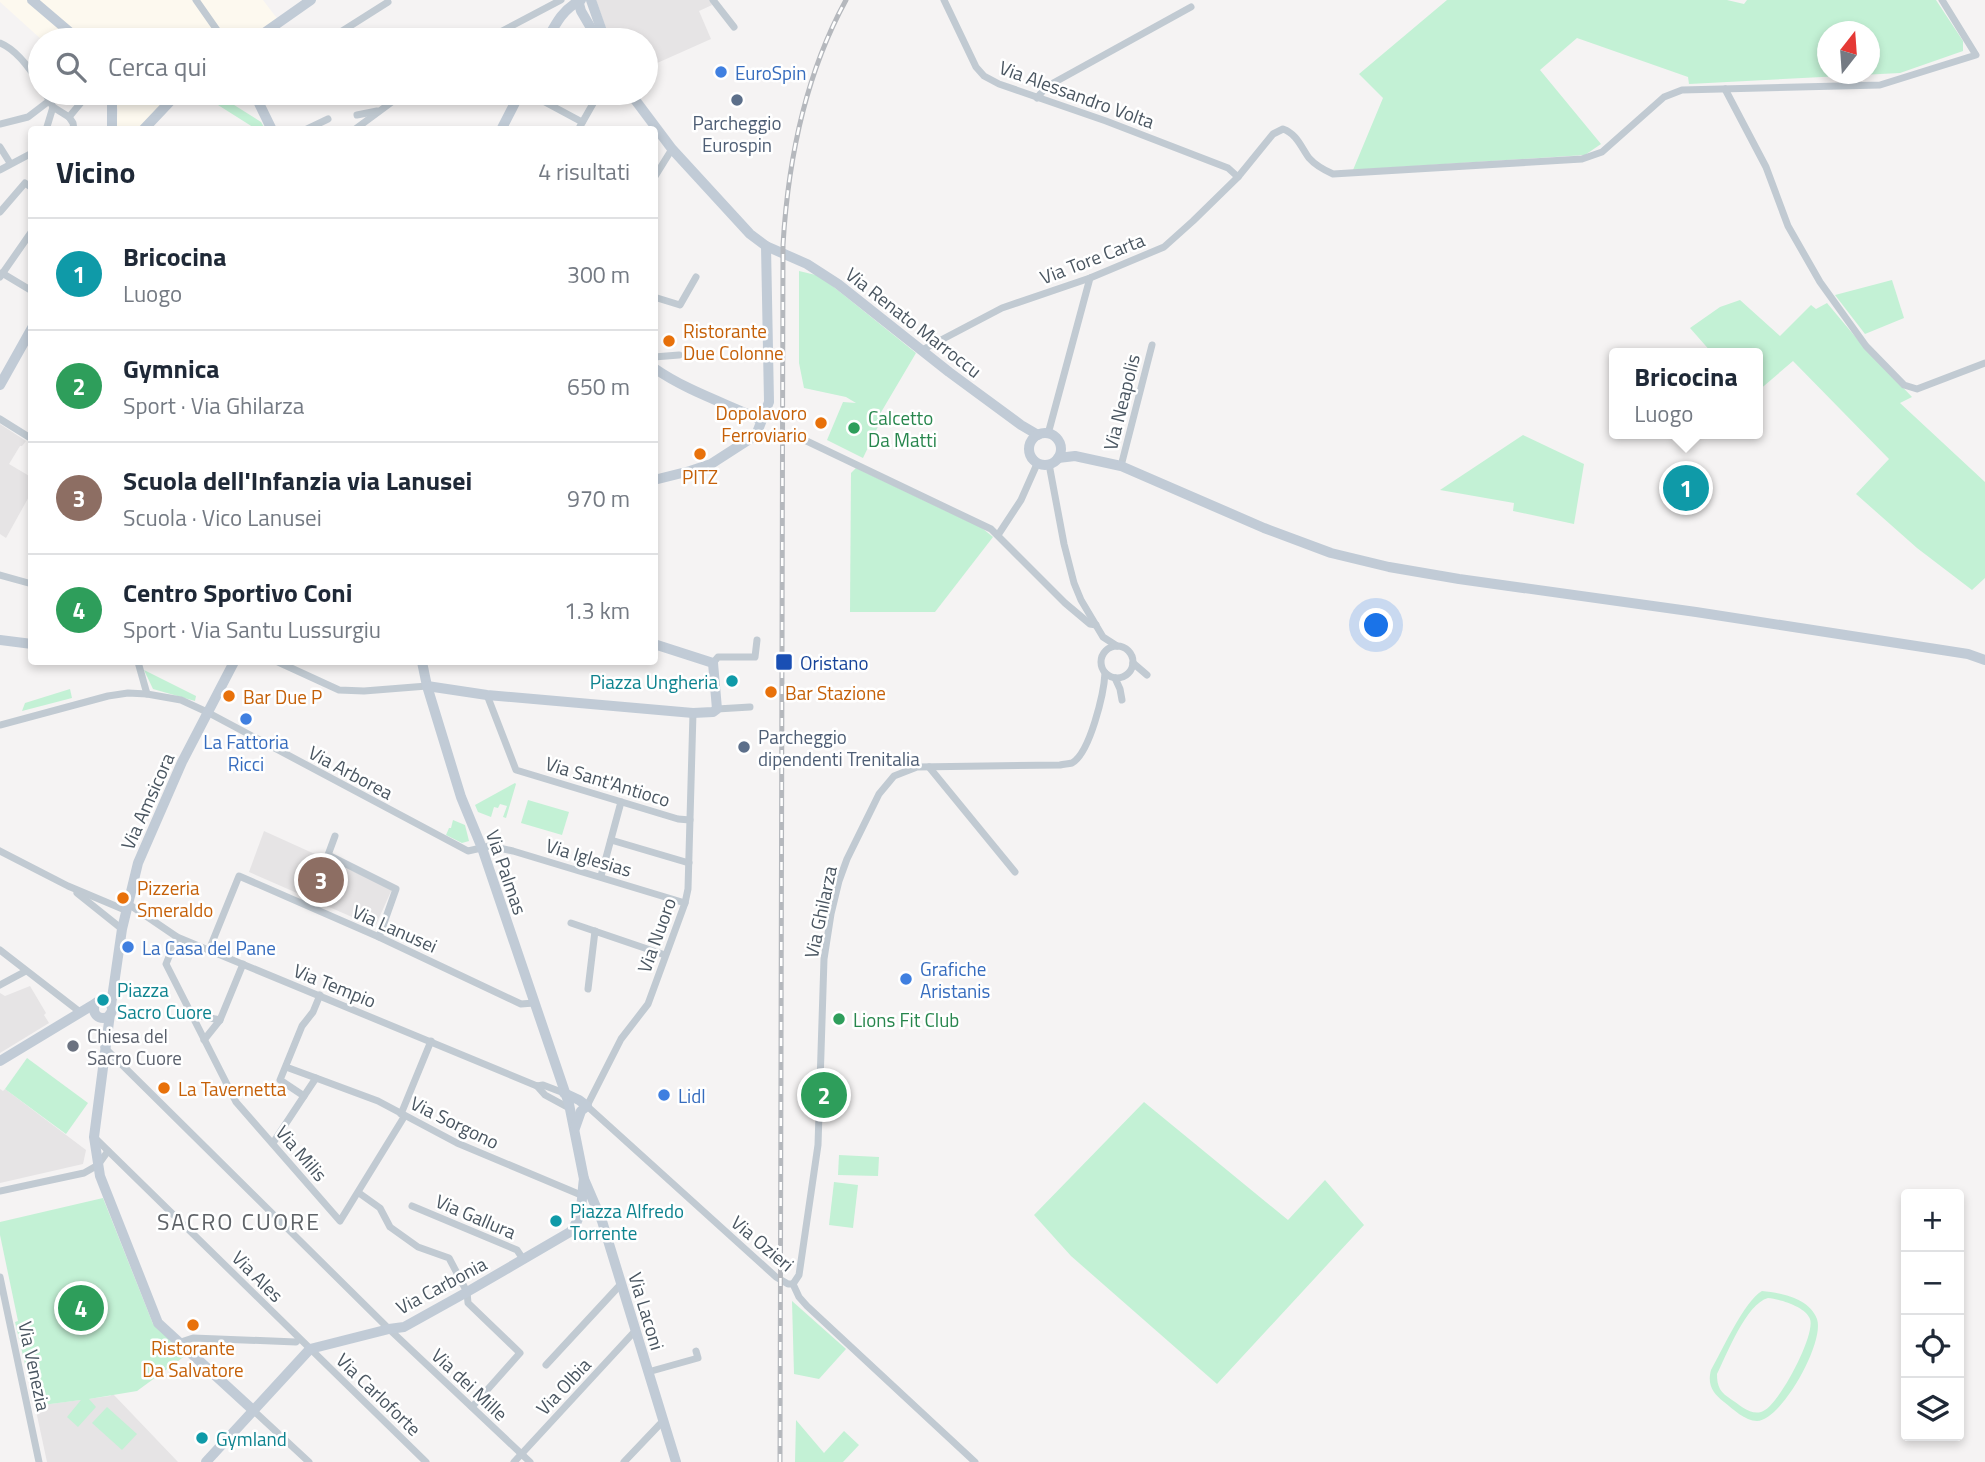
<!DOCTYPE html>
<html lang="it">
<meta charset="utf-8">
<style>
body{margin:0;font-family:"Titillium Web",sans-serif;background:#f2f2f3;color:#1f2937}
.controls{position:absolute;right:21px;bottom:21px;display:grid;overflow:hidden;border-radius:7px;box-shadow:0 4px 10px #0003}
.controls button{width:63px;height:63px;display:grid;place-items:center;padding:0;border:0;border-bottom:2px solid #e0e1e3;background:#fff;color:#1f2937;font:35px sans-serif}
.compass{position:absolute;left:1817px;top:21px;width:63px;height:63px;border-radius:50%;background:#fff;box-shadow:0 4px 10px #0003;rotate:17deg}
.you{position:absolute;left:1377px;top:626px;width:24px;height:24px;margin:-18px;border:5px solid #fff;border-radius:50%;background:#1a73e8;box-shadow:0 0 0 10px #1a73e833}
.badge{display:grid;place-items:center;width:46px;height:46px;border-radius:50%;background:#0b8043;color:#fff;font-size:23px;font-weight:700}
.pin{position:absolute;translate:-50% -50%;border:4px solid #fff;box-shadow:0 2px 7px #0006}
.popup{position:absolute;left:1609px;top:348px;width:154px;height:91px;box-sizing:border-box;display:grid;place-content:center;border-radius:7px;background:#fff;filter:drop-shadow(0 2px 5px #0005);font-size:23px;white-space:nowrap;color:#747a83}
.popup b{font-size:26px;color:#1f2937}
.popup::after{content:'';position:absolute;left:50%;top:100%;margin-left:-14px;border:14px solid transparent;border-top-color:#fff}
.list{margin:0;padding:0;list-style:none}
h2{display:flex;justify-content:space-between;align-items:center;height:91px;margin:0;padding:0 28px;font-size:30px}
h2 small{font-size:23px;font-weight:400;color:#747a83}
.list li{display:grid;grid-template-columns:46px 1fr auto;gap:21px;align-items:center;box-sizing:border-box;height:112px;padding:0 28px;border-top:2px solid #e0e1e3}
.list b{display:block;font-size:26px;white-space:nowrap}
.list p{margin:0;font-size:23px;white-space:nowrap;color:#747a83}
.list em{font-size:23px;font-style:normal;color:#747a83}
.icon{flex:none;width:38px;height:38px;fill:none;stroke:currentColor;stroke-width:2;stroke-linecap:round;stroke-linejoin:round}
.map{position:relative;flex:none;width:1985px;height:1462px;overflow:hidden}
.search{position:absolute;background:#fff;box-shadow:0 4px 10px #0003;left:28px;top:28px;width:630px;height:77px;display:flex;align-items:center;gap:18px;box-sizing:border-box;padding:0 24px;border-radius:38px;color:#747a83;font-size:26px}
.panel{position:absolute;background:#fff;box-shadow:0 4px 10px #0003;left:28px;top:126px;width:630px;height:539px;border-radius:7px}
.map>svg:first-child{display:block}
.commercial{fill:#fdf9ef}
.education{fill:#e6e4e5}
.green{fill:#c3f1d5;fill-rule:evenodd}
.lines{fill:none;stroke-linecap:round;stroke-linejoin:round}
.street{stroke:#c1cad2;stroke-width:7}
.secondary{stroke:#c1cbd6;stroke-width:10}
.rail-casing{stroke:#b5b8bd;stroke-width:5}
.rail{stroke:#fff;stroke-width:2.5;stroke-dasharray:8;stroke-linecap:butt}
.shop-dot{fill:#3f7fe0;stroke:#fff;stroke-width:2.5}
.service-dot{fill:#5c6f8a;stroke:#fff;stroke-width:2.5}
.food-dot{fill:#e8710a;stroke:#fff;stroke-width:2.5}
.leisure-dot{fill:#2e9e5b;stroke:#fff;stroke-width:2.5}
.transit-dot{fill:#1a4fb4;stroke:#fff;stroke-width:2.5}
.culture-dot{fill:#0f9aa8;stroke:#fff;stroke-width:2.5}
.worship-dot{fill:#6b7280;stroke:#fff;stroke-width:2.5}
.labels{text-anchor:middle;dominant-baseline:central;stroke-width:5;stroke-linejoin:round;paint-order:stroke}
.shop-label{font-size:19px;fill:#366cbe;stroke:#fff;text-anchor:start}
.street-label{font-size:19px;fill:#4a5661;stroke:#fff}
.service-label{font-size:19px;fill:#4e5e75;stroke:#fff}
.food-label{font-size:19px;fill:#c56008;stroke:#fff;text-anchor:start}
.leisure-label{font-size:19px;fill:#27864d;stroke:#fff;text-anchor:start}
.transit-label{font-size:19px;fill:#164399;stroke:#fff;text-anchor:start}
.culture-label{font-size:19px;fill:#0d838f;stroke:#fff;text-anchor:start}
.worship-label{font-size:19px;fill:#5b616d;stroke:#fff;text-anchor:start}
.quarter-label{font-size:23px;letter-spacing:2px;fill:#5f6368;stroke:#fff}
</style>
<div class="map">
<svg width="1985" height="1462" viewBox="0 0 1985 1462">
<rect width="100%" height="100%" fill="#f5f3f3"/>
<!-- commercial -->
<g class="commercial">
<path d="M 0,0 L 263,0 L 282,25 L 258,40 L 42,40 L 0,2 Z"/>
<path d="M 100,93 L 177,93 L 142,130 L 116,129 L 118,109 Z"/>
</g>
<!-- education -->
<g class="education">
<path d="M 596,0 L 710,0 L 712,5 L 699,11 L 711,39 L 646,68 L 646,40 L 610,40 Z"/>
<path d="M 0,424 L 26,441 L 22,446 L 20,446 L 9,464 L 31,477 L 31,493 L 6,538 L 0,534 Z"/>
<path d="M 264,831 L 392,889 L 375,927 L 249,872 Z"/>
<path d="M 30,986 L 46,1013 L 44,1015 L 49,1023 L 0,1053 L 0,993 L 5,996 Z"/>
<path d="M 0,1089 L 3,1091 L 5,1089 L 86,1150 L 83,1164 L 0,1183 Z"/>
<path d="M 113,1394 L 178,1462 L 47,1462 L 35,1406 L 110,1396 Z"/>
</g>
<!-- green -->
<g class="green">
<path d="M 1447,0 L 1727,0 L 1744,4 L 1747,0 L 1936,0 L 1963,41 L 1963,51 L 1900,73 L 1689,84 L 1688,77 L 1577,38 L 1540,70 L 1601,144 L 1585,155 L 1353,170 L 1383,98 L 1359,74 ZM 1828,32 L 1870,32 L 1870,74 L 1828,74 Z"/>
<path d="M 192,93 L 215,93 L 261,122 L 265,129 L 256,129 L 218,105 Z"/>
<path d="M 799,271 L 820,276 L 916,353 L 880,414 L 883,416 L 863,458 L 827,440 L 843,402 L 856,403 L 846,397 L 804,388 L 799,363 Z"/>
<path d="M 1892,280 L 1904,318 L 1865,334 L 1835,295 Z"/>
<path d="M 1740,300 L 1780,336 L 1811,305 L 1816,309 L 1827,303 L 1858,340 L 1912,397 L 1900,403 L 1985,482 L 1985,578 L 1972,590 L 1917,548 L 1856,494 L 1889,459 L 1793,361 L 1758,391 L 1758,353 L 1712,353 L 1690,328 L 1720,307 Z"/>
<path d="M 1523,435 L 1584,464 L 1574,524 L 1513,511 L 1514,503 L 1440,490 Z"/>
<path d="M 856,468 L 982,528 L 993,537 L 935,612 L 850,612 L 851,473 Z"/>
<path d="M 144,670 L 196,696 L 195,701 L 153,689 Z"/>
<path d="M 70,689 L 72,698 L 22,711 L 25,703 Z"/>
<path d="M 515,783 L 516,784 L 506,818 L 503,817 L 507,806 L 500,804 L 498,808 L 494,807 L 491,817 L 478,812 L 475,805 Z"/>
<path d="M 528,800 L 569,812 L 562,835 L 521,823 Z"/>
<path d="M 453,820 L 465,825 L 469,841 L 462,843 L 446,835 L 449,828 L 451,828 Z"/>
<path d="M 27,1058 L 88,1103 L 66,1134 L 5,1089 Z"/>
<path d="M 1144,1102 L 1288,1220 L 1325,1180 L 1364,1225 L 1217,1384 L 1071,1256 L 1034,1215 Z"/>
<path d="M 839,1155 L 879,1157 L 878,1176 L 838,1175 Z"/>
<path d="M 834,1182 L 858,1185 L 853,1228 L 829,1225 Z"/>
<path d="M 103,1198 L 153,1324 L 189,1353 L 137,1391 L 89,1399 L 96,1407 L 78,1427 L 67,1417 L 81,1400 L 35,1406 L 15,1322 L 18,1321 L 0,1235 L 0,1222 Z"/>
<path d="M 1762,1291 C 1781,1293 1809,1298 1817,1319 C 1825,1342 1782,1420 1757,1421 C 1745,1421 1733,1409 1724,1402 C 1713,1393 1707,1385 1711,1370 C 1722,1351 1744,1301 1762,1291 ZM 1768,1298 C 1780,1299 1806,1307 1810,1319 C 1816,1335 1777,1409 1761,1412 C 1750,1415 1740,1405 1732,1400 C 1720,1392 1717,1387 1717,1374 C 1727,1354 1746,1304 1768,1298 Z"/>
<path d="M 792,1301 L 846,1349 L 819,1379 L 794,1374 Z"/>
<path d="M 107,1407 L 137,1434 L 122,1450 L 92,1423 Z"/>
<path d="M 796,1420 L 824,1453 L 844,1431 L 859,1445 L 843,1462 L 795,1462 Z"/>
</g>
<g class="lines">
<!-- street -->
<g class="street">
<path d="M 196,0 L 224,40"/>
<path d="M 713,0 L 734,27"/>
<path d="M 944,0 L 976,67 L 984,76 L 999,84 L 1106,121 L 1228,168 L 1238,177"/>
<path d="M 328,40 L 388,2"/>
<path d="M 485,40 L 561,0"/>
<path d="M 0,43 C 17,50 31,70 40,85"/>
<path d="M 1725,89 L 1766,167 L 1788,226 L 1820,282 L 1866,346 L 1904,385 L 1917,389 L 1985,363"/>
<path d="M 45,93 L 53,107 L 69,117 L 89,93"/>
<path d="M 530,94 L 582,122"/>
<path d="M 1037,98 L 1046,87 L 1191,7"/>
<path d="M 357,115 L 377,111"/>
<path d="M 69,117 L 73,123 L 74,130"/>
<path d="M 0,124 L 28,117 L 49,101"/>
<path d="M 46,130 L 53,107"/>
<path d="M 305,130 L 328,119"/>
<path d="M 354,130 L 404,93"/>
<path d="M 578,130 L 599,93"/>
<path d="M 0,147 L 10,163"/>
<path d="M 0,170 L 32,153"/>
<path d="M 654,178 L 672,149"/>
<path d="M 0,212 L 25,183 L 32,188"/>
<path d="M 2,273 L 32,291"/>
<path d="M 0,277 L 32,231"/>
<path d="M 654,297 L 680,305 L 696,277"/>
<path d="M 922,350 L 1002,308 L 1090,278 L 1164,247 L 1193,221 L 1238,177 L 1273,134 L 1283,129 C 1297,134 1301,147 1309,158 C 1316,166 1324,170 1333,174 L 1582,159 L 1602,152 L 1664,97 L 1682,90 L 1880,85 L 1976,55 L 1942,0"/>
<path d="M 654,357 L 679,355"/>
<path d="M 0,419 L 32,439"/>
<path d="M 1048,434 L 1090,278"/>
<path d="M 794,435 L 991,529 L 1065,603 L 1090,624 L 1096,625"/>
<path d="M 1049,464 L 1064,544 L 1074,583 L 1081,600 L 1103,637 L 1117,646"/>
<path d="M 1121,466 L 1152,345"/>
<path d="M 998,535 L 1021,500 L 1037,464"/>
<path d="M 0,575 L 32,584"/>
<circle cx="1117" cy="662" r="16"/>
<path d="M 138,662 L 147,694"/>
<path d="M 278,662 L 339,690 L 364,691 L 427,686"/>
<path d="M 713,663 L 718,657 L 755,657 L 757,640"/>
<path d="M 1133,663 L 1147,675"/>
<path d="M 1115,678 L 1120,689 L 1122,700"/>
<path d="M 487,695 L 516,770 L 678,819 L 690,820"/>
<path d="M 717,709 L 750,707"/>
<path d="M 693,713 L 688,889 L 685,903 L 648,1004 L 621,1039 L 587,1106 L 776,1277 L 788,1284 L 793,1284 L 799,1297 L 807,1306 L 975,1462"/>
<path d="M 0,725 L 108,696 L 128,693 L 147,694 L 181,700 L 207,712 L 468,851 L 490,846 L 513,851 L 685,903"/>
<path d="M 929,767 L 1015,872"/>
<path d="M 335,836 L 328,855 L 396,889 L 379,937"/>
<path d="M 611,840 L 689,863"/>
<path d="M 0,851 L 68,886 L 125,910"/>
<path d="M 601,876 L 621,802"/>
<path d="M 77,893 L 122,929"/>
<path d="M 127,903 L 177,937 L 537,1086 L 543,1085 L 564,1093"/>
<path d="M 571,923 L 665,955"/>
<path d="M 177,937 L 166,964 L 236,1102 L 340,1221 L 404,1117"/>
<path d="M 0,950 L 80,1012"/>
<path d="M 209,950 L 239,876 L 379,937 L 521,1004 L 534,1003"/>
<path d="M 0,985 L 26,971"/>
<path d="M 588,989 L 595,931"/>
<path d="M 191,1014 L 220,1020"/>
<path d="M 204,1040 L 220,1020 L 243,964"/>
<path d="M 104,1047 L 389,1329 L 530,1462"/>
<path d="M 286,1067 L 316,1078 L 304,1096 L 280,1080 L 302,1026 L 313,1012 L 320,995"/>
<path d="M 316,1078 L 378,1101 L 457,1143 L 581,1195"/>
<path d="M 537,1086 L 545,1095 L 569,1108"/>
<path d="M 401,1114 L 431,1041"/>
<path d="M 94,1137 L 426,1462"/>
<path d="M 273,1143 L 304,1096"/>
<path d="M 0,1191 L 84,1173 L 98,1165 L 108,1151"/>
<path d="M 359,1193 L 380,1208 L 390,1227 L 418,1247 L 449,1258 L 467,1292 L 468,1303 L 520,1353 L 472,1407"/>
<path d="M 412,1206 L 517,1250 L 523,1259"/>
<path d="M 0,1277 L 39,1462"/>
<path d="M 793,1284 L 799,1275 L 818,1145 L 824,959 L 831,914 L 839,881 L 847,859 L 879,794 L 894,776 L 917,767 L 1060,765 C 1064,764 1068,764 1072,763 C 1090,753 1104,693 1105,673"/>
<path d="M 181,1342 L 193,1338 L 296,1342 L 299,1339"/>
<path d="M 546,1365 L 621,1284"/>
<path d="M 648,1372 L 698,1358 L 696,1351"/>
<path d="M 254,1411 L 309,1462"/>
<path d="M 514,1462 L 635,1331"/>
<path d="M 624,1462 L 663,1421"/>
</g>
<!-- secondary -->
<g class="secondary">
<path d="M 32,0 L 79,40"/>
<path d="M 578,0 L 581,11 L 598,40"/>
<path d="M 591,0 L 605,40"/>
<path d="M 254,40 L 311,0"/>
<path d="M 547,40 C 556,23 563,9 581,0"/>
<path d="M 112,93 L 112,130"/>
<path d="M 254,93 L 272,130"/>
<path d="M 630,93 L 672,149 L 750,234 L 766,246 L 807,264 L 838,284 L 949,372 L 1021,425 L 1038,435"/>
<path d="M 143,130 L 178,93"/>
<path d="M 501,130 L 520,93"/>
<path d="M 654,368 C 687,391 725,403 761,420"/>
<path d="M 0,385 L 32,328"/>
<circle cx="1045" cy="449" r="16"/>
<path d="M 1058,458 L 1075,456 L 1121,466 L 1264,528 L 1331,553 L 1389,567 L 1459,579 L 1696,612 L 1968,654 L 1985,660"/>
<path d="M 654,480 L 690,471 L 711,464 L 756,435 L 769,402 L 766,246"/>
<path d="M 0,640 L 32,644"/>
<path d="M 422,662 L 427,686 L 461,797 L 482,848 L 569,1104 L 584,1179 L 602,1221 L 676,1462"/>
<path d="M 427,686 L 487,695 L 693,713 L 713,712 L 717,709 L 713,663 L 654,644"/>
<circle cx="103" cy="1009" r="9"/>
<path d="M 111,1005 L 122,929 L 138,863 L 182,762 L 234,662"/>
<path d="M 110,1014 L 94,1137 L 100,1176 L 158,1323 L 254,1411"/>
<path d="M 0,1061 L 96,1003"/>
<path d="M 564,1093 L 579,1100 L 587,1106 L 581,1111 L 575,1128"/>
<path d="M 206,1462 L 310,1349 L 389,1329 L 404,1327 L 467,1292 L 570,1232 C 584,1216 581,1198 584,1179"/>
</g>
<!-- rail casing -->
<g class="rail-casing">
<path id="rail" d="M 780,1462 L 783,245 C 788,160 805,75 846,0"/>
</g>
<!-- rail -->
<use href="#rail" class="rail"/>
</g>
<!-- markers -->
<g class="shop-dot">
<circle cx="721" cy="72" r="7"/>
<circle cx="246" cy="719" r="7"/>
<circle cx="128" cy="947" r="7"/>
<circle cx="906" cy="979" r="7"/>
<circle cx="664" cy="1095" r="7"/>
</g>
<g class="service-dot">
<circle cx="737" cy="100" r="7"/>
<circle cx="744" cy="747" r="7"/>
</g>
<g class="food-dot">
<circle cx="669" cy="341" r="7"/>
<circle cx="821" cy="423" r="7"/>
<circle cx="700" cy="454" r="7"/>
<circle cx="771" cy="692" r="7"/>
<circle cx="229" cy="696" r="7"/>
<circle cx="123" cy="898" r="7"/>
<circle cx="164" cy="1088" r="7"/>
<circle cx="193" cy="1325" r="7"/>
</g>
<g class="leisure-dot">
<circle cx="854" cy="428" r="7"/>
<circle cx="839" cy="1019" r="7"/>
</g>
<rect class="transit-dot" x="775" y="653" width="18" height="18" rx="3.5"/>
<g class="culture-dot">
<circle cx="732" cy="681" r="7"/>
<circle cx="103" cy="1000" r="7"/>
<circle cx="556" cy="1221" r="7"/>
<circle cx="202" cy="1438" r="7"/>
</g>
<circle class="worship-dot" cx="73" cy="1046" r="7"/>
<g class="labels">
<!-- shop labels -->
<g class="shop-label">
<text x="735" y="72">EuroSpin</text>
<text x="246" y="741" text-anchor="middle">La Fattoria<tspan x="246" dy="22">Ricci</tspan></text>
<text x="142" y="947">La Casa del Pane</text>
<text x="920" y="968">Grafiche<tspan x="920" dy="22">Aristanis</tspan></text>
<text x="678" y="1095">Lidl</text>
</g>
<!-- street labels -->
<g class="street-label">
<text transform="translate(1077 94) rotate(20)">Via Alessandro Volta</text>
<text transform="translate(1092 258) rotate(-21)">Via Tore Carta</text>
<text transform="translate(914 322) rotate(38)">Via Renato Marroccu</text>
<text transform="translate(1121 402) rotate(-76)">Via Neapolis</text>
<text transform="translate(351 772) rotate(28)">Via Arborea</text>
<text transform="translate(608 781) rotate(17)">Via Sant'Antioco</text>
<text transform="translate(147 801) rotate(-66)">Via Amsicora</text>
<text transform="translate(589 857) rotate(17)">Via Iglesias</text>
<text transform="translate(507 872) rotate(71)">Via Palmas</text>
<text transform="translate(820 912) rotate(-78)">Via Ghilarza</text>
<text transform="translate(395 928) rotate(24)">Via Lanusei</text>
<text transform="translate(656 935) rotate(-70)">Via Nuoro</text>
<text transform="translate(335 985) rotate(22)">Via Tempio</text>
<text transform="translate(455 1122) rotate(26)">Via Sorgono</text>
<text transform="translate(302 1153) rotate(49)">Via Milis</text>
<text transform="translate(476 1216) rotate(23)">Via Gallura</text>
<text transform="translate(763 1243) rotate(40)">Via Ozieri</text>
<text transform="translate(258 1276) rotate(45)">Via Ales</text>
<text transform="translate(441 1285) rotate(-28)">Via Carbonia</text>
<text transform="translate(647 1311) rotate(73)">Via Laconi</text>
<text transform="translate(35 1366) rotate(78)">Via Venezia</text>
<text transform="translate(470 1384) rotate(43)">Via dei Mille</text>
<text transform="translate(563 1386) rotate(-47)">Via Olbia</text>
<text transform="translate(379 1394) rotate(44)">Via Carloforte</text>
</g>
<!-- service labels -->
<g class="service-label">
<text x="737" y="122">Parcheggio<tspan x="737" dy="22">Eurospin</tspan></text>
<text x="758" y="736" text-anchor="start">Parcheggio<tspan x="758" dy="22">dipendenti Trenitalia</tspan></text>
</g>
<!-- food labels -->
<g class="food-label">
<text x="683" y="330">Ristorante<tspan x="683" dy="22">Due Colonne</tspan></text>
<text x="807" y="412" text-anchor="end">Dopolavoro<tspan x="807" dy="22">Ferroviario</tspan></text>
<text x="700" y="476" text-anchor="middle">PITZ</text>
<text x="785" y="692">Bar Stazione</text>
<text x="243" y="696">Bar Due P</text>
<text x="137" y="887">Pizzeria<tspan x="137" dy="22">Smeraldo</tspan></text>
<text x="178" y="1088">La Tavernetta</text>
<text x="193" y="1347" text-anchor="middle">Ristorante<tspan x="193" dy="22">Da Salvatore</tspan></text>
</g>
<!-- leisure labels -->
<g class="leisure-label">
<text x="868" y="417">Calcetto<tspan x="868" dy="22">Da Matti</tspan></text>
<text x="853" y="1019">Lions Fit Club</text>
</g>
<!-- transit labels -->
<g class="transit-label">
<text x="800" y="662">Oristano</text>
</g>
<!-- culture labels -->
<g class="culture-label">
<text x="718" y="681" text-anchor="end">Piazza Ungheria</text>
<text x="117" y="989">Piazza<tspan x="117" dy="22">Sacro Cuore</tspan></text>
<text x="570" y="1210">Piazza Alfredo<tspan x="570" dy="22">Torrente</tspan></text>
<text x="216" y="1438">Gymland</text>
</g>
<!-- worship labels -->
<g class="worship-label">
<text x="87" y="1035">Chiesa del<tspan x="87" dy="22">Sacro Cuore</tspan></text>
</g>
<!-- quarter labels -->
<g class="quarter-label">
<text x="239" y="1221">SACRO CUORE</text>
</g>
</g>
</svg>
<div class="controls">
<button>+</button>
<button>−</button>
<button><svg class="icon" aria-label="locate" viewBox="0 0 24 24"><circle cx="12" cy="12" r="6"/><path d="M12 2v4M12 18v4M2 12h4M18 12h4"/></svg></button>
<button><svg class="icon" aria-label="layers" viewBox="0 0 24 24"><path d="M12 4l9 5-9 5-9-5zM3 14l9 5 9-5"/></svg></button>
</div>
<svg class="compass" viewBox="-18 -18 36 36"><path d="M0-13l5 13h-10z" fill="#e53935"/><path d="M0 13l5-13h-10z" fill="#747a83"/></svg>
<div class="you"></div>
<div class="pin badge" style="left:1686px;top:488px;background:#0f9aa8">1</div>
<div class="popup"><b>Bricocina</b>Luogo</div>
<div class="pin badge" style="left:824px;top:1095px;background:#2e9e5b">2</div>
<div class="pin badge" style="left:321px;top:880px;background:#8d6e63">3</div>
<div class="pin badge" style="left:81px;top:1308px;background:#2e9e5b">4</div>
<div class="search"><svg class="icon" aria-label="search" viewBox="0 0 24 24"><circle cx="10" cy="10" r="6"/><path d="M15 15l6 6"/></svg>Cerca qui</div>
<section class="panel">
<h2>Vicino<small>4 risultati</small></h2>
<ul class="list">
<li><span class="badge" style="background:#0f9aa8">1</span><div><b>Bricocina</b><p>Luogo</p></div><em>300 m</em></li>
<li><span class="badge" style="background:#2e9e5b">2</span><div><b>Gymnica</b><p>Sport · Via Ghilarza</p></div><em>650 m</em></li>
<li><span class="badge" style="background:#8d6e63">3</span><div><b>Scuola dell'Infanzia via Lanusei</b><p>Scuola · Vico Lanusei</p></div><em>970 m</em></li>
<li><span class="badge" style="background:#2e9e5b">4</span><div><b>Centro Sportivo Coni</b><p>Sport · Via Santu Lussurgiu</p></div><em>1.3 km</em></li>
</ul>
</section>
</div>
